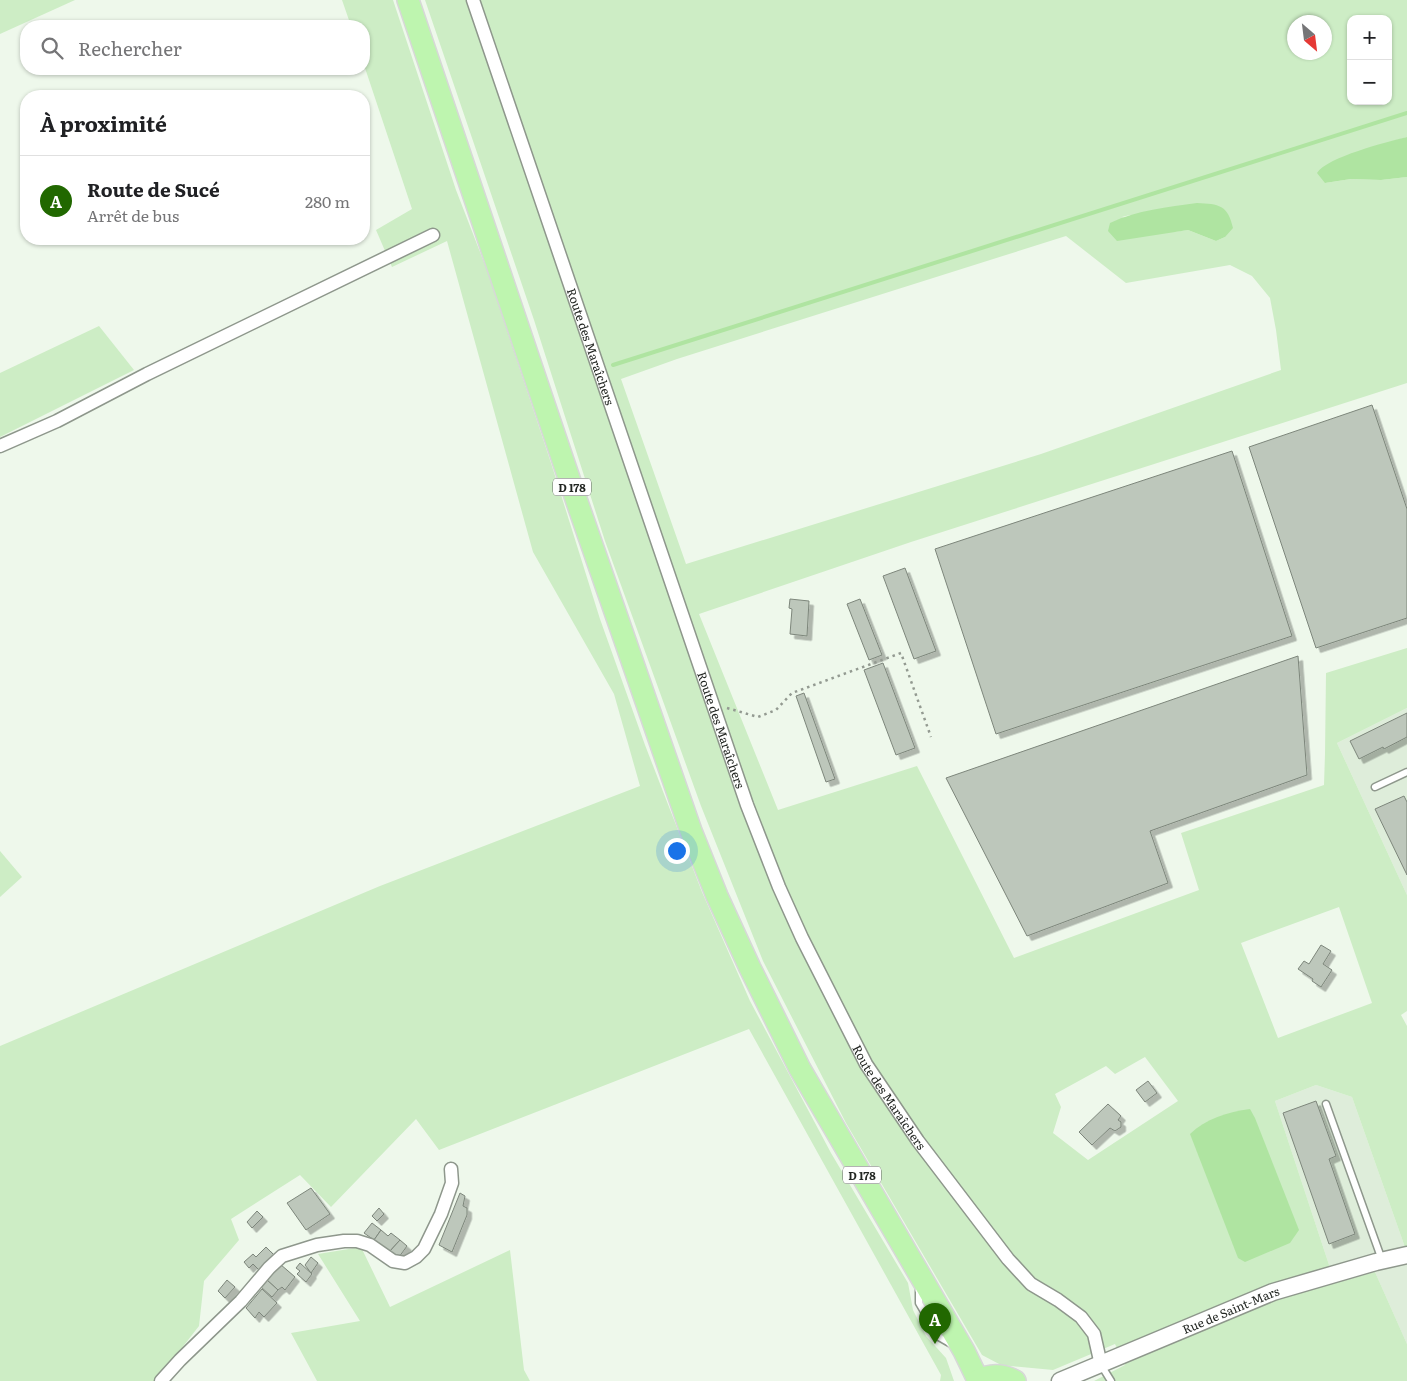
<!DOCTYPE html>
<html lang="fr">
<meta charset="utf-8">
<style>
body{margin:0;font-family:Literata,serif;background:#f6f6f6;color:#202124}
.controls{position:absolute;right:15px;top:15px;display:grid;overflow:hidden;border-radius:10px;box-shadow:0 1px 4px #0004}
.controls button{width:45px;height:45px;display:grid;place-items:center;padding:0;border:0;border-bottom:1px solid #e0e0e0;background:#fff;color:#202124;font:25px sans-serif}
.compass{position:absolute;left:1287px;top:15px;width:45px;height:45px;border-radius:50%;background:#fff;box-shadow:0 1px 4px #0004;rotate:152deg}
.you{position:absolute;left:676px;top:850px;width:18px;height:18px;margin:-12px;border:4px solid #fff;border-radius:50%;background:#1a73e8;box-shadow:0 0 0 8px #1a73e833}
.badge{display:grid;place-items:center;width:32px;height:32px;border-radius:50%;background:#216800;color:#fff;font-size:16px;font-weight:700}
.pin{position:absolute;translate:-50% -41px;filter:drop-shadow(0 1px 2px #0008)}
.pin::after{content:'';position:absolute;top:26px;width:18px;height:15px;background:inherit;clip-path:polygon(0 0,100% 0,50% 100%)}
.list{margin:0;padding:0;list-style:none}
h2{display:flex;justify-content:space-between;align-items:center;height:65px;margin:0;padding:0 20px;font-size:21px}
h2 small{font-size:16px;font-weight:400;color:#757577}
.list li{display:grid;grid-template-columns:32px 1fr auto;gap:15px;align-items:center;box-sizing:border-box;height:90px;padding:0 20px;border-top:1px solid #e0e0e0}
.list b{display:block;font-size:19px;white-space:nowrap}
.list p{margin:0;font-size:16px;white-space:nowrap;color:#757577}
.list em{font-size:16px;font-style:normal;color:#757577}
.icon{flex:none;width:28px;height:28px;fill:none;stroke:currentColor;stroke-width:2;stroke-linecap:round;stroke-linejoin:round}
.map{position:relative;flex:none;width:1407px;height:1381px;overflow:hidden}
.search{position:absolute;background:#fff;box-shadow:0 1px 4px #0004;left:20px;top:20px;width:350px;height:55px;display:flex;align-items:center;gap:12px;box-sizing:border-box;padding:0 18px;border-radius:20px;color:#757577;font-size:19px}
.panel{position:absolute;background:#fff;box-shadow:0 1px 4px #0004;left:20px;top:90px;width:350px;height:155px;border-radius:20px}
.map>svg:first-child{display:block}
.built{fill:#deedda}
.green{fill:#cdedc5;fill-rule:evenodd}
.water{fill:#afe4a1}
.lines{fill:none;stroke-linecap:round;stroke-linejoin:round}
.stream{stroke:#afe4a1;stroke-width:4}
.building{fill:#bdc7bb;stroke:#7d867b;filter:url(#shadow)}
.service-casing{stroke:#8e978c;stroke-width:9}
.minor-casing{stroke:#8e978c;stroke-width:15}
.tertiary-casing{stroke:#8e978c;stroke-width:19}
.primary-casing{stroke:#d7d8d7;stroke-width:24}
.path{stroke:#939a91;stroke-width:2.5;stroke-dasharray:2.5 4;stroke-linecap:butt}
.service{stroke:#fff;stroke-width:6}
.minor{stroke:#fff;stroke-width:12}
.tertiary{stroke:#fff;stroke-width:16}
.primary{stroke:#bef5af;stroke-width:21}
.labels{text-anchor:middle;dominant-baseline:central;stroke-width:4.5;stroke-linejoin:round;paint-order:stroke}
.shield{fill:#fff;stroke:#646764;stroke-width:1}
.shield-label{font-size:11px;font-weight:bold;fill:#222622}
.street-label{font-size:12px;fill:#222622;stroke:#fff}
</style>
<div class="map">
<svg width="1407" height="1381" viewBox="0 0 1407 1381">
<defs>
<filter id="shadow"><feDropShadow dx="4.5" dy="4.5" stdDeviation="0" flood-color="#0004"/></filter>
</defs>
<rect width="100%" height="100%" fill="#eef8eb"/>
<!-- built -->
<g class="built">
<path d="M 1407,708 L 1407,895 L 1337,743 Z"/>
<path d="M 1316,1085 L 1352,1097 L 1407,1253 L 1407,1344 L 1375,1272 L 1335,1283 L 1275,1101 Z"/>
</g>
<!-- green -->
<g class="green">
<path d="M 0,0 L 75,0 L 0,34 Z"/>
<path d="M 342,0 L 393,0 L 456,190 L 487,270 L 552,466 L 600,619 L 645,745 L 702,892 L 750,1001 L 831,1153 L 908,1283 L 913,1310 L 926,1336 L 946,1358 L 954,1381 L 940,1381 L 941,1375 L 749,1029 L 439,1150 L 416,1119 L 331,1207 L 300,1175 L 231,1219 L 239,1240 L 204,1281 L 199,1326 L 156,1381 L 0,1381 L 0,1046 L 380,886 L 640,786 L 614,694 L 533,552 L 447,241 L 392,267 L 376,230 L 412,209 L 364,65 L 364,26 L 351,26 Z"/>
<path d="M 425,0 L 1407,0 L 1407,137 L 1390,142 L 1325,183 L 1351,179 L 1381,180 L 1407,177 L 1407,383 L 911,542 L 699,614 L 778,810 L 917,766 L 1014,958 L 1199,890 L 1181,833 L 1324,785 L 1325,754 L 1326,673 L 1407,648 L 1407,708 L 1337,743 L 1407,895 L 1407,1011 L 1401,1015 L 1407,1026 L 1407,1253 L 1352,1097 L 1316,1085 L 1275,1101 L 1335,1283 L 1375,1272 L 1407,1344 L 1407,1381 L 1094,1381 L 1125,1365 L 1115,1344 L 1053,1370 L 1001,1365 L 982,1355 L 846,1123 L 763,961 L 701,806 L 605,541 L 534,320 ZM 1351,19 L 1388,19 L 1388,101 L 1351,101 ZM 1294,22 L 1324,22 L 1324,52 L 1294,52 ZM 1130,215 L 1225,237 L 1216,241 L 1188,230 L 1173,232 L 1122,217 ZM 1066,236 L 1126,283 L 1230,265 L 1252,276 L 1270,298 L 1276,330 L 1281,370 L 1041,454 L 686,564 L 621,379 L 677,359 ZM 1339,907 L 1372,1003 L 1278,1038 L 1241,943 ZM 1145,1057 L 1178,1101 L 1088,1160 L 1053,1133 L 1061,1107 L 1055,1094 L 1106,1066 L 1115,1074 Z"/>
<path d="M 99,326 L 134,370 L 0,437 L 0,373 Z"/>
<path d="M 0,851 L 22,877 L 0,897 Z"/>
<path d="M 361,1247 L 390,1307 L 510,1250 L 524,1370 L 530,1381 L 317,1381 L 291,1333 L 360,1321 L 318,1254 Z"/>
</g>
<!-- water -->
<g class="water">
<path d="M 1407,137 L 1407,177 L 1381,180 L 1351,179 L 1325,183 L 1317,173 C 1327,157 1387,142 1407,137 Z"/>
<path d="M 1197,203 C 1219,204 1228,205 1233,228 L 1225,237 L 1216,241 L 1188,230 L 1117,241 L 1108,231 L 1110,223 C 1137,210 1168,207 1197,203 Z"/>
<path d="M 1250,1109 L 1255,1118 L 1299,1230 L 1290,1243 L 1245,1262 L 1238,1258 L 1190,1134 C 1205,1119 1228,1112 1250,1109 Z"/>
</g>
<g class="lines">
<!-- stream -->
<path class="stream" d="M 613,365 L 1407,113"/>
</g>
<!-- building -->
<g class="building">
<path d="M 1372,405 L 1407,509 L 1407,618 L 1316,648 L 1249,447 Z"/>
<path d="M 1232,451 L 1292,636 L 996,734 L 935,549 Z"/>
<path d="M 905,568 L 936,651 L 914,659 L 883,576 Z"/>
<path d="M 790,599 L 809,601 L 807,636 L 790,634 L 792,609 L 789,608 Z"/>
<path d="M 860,599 L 882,655 L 869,660 L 847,604 Z"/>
<path d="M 1298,656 L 1307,775 L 1150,831 L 1168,883 L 1027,936 L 946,778 Z"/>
<path d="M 883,663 L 915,748 L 896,755 L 864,670 Z"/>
<path d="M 804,693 L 835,779 L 826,782 L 796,696 Z"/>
<path d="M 1407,713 L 1407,737 L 1384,749 L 1383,747 L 1359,759 L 1350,741 Z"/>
<path d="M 1404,796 L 1407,802 L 1407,875 L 1375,809 Z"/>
<path d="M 1321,945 L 1331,951 L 1323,964 L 1332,970 L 1321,987 L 1312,981 L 1313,979 L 1298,969 L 1304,961 L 1309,964 Z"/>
<path d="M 1148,1081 L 1157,1093 L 1145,1102 L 1136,1090 Z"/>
<path d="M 1316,1101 L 1336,1156 L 1329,1159 L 1355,1234 L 1329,1244 L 1283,1113 Z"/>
<path d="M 1108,1104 L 1121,1116 L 1118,1120 L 1121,1122 L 1121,1127 L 1115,1131 L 1110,1128 L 1092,1145 L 1079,1132 Z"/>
<path d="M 311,1188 L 330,1214 L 306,1230 L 287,1203 Z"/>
<path d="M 460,1193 L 465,1196 L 463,1206 L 467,1208 L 467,1215 L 452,1252 L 439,1245 Z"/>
<path d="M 379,1208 L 384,1214 L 377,1221 L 372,1216 Z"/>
<path d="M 257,1211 L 263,1217 L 252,1228 L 247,1222 Z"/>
<path d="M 372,1223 L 381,1230 L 374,1240 L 364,1233 Z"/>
<path d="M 381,1230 L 388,1236 L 391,1233 L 400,1240 L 390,1251 L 374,1240 Z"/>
<path d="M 400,1240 L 407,1246 L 399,1257 L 390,1251 Z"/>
<path d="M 266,1247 L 274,1255 L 260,1271 L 253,1264 L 249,1268 L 244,1262 L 253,1254 L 256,1257 Z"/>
<path d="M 311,1257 L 318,1263 L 311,1273 L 305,1265 Z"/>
<path d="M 300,1263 L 312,1274 L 306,1282 L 297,1274 L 300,1271 L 296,1268 Z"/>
<path d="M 280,1264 L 295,1277 L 285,1290 L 282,1287 L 278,1290 L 267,1280 Z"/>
<path d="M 227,1280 L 235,1287 L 225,1298 L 218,1291 Z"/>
<path d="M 267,1280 L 278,1290 L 272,1297 L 261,1287 Z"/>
<path d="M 262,1289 L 277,1303 L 264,1317 L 259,1312 L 255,1318 L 246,1308 Z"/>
</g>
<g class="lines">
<!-- service casing -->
<g class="service-casing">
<g id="service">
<path d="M 1375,787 L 1407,772"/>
<path d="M 1326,1104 L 1382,1260"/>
<path d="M 919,1286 L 919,1303 L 939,1337 L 953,1345"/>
<path d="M 1101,1365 L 1111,1381"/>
</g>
</g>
<!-- minor casing -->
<g class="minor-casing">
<g id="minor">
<path id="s1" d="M 473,0 L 747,805 L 779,887 L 802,938 L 866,1064 L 918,1141 L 1008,1259 L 1031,1284 L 1058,1300 L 1081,1317 L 1094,1334 L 1101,1365"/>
<path d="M 0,446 L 57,421 L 147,374 L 433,235"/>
<path d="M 161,1381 L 180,1360 L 241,1301 L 269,1268 L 282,1256 L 317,1245 L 344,1241 L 357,1241 L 370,1245 L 393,1261 L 405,1263 L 416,1257 L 424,1249 L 441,1214 L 452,1183 L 451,1169"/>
</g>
</g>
<!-- tertiary casing -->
<g class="tertiary-casing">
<g id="tertiary">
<path id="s2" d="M 1060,1381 L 1273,1292 L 1376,1262 L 1407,1255"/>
</g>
</g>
<!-- primary casing -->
<g class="primary-casing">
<g id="primary">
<path d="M 408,0 L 576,499 L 691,831 L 717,896 L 750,968 L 800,1069 L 964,1351 L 978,1380"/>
<path d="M 977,1381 C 990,1374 1002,1374 1015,1381"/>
</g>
</g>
<!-- path -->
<path class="path" d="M 727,708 L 758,717 L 776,710 L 792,693 L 901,653 L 931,737"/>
<!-- service -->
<use href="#service" class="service"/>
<!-- minor -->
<use href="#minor" class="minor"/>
<!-- tertiary -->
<use href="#tertiary" class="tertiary"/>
<!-- primary -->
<use href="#primary" class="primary"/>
</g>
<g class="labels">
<!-- shield labels -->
<g class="shield">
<rect x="553" y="478.5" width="38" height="17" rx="4"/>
<rect x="843" y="1166.5" width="38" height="17" rx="4"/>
</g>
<g class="shield-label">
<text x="572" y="487">D 178</text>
<text x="862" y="1175">D 178</text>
</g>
<!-- street labels -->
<g class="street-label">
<text stroke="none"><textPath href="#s1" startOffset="366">Route des Maraîchers</textPath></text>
<text stroke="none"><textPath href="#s1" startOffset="771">Route des Maraîchers</textPath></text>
<text stroke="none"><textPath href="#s1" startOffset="1176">Route des Maraîchers</textPath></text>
<text stroke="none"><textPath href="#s2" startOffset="185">Rue de Saint-Mars</textPath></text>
</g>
</g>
</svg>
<div class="controls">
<button>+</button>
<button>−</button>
</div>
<svg class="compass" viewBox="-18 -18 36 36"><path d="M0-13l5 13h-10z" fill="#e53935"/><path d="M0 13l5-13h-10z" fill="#757577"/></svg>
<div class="you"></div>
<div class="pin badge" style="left:935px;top:1344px">A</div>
<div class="search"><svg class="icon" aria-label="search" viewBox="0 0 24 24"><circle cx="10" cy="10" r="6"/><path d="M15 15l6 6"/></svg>Rechercher</div>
<section class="panel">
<h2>À proximité<small></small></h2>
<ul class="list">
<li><span class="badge">A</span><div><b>Route de Sucé</b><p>Arrêt de bus</p></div><em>280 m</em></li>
</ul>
</section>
</div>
